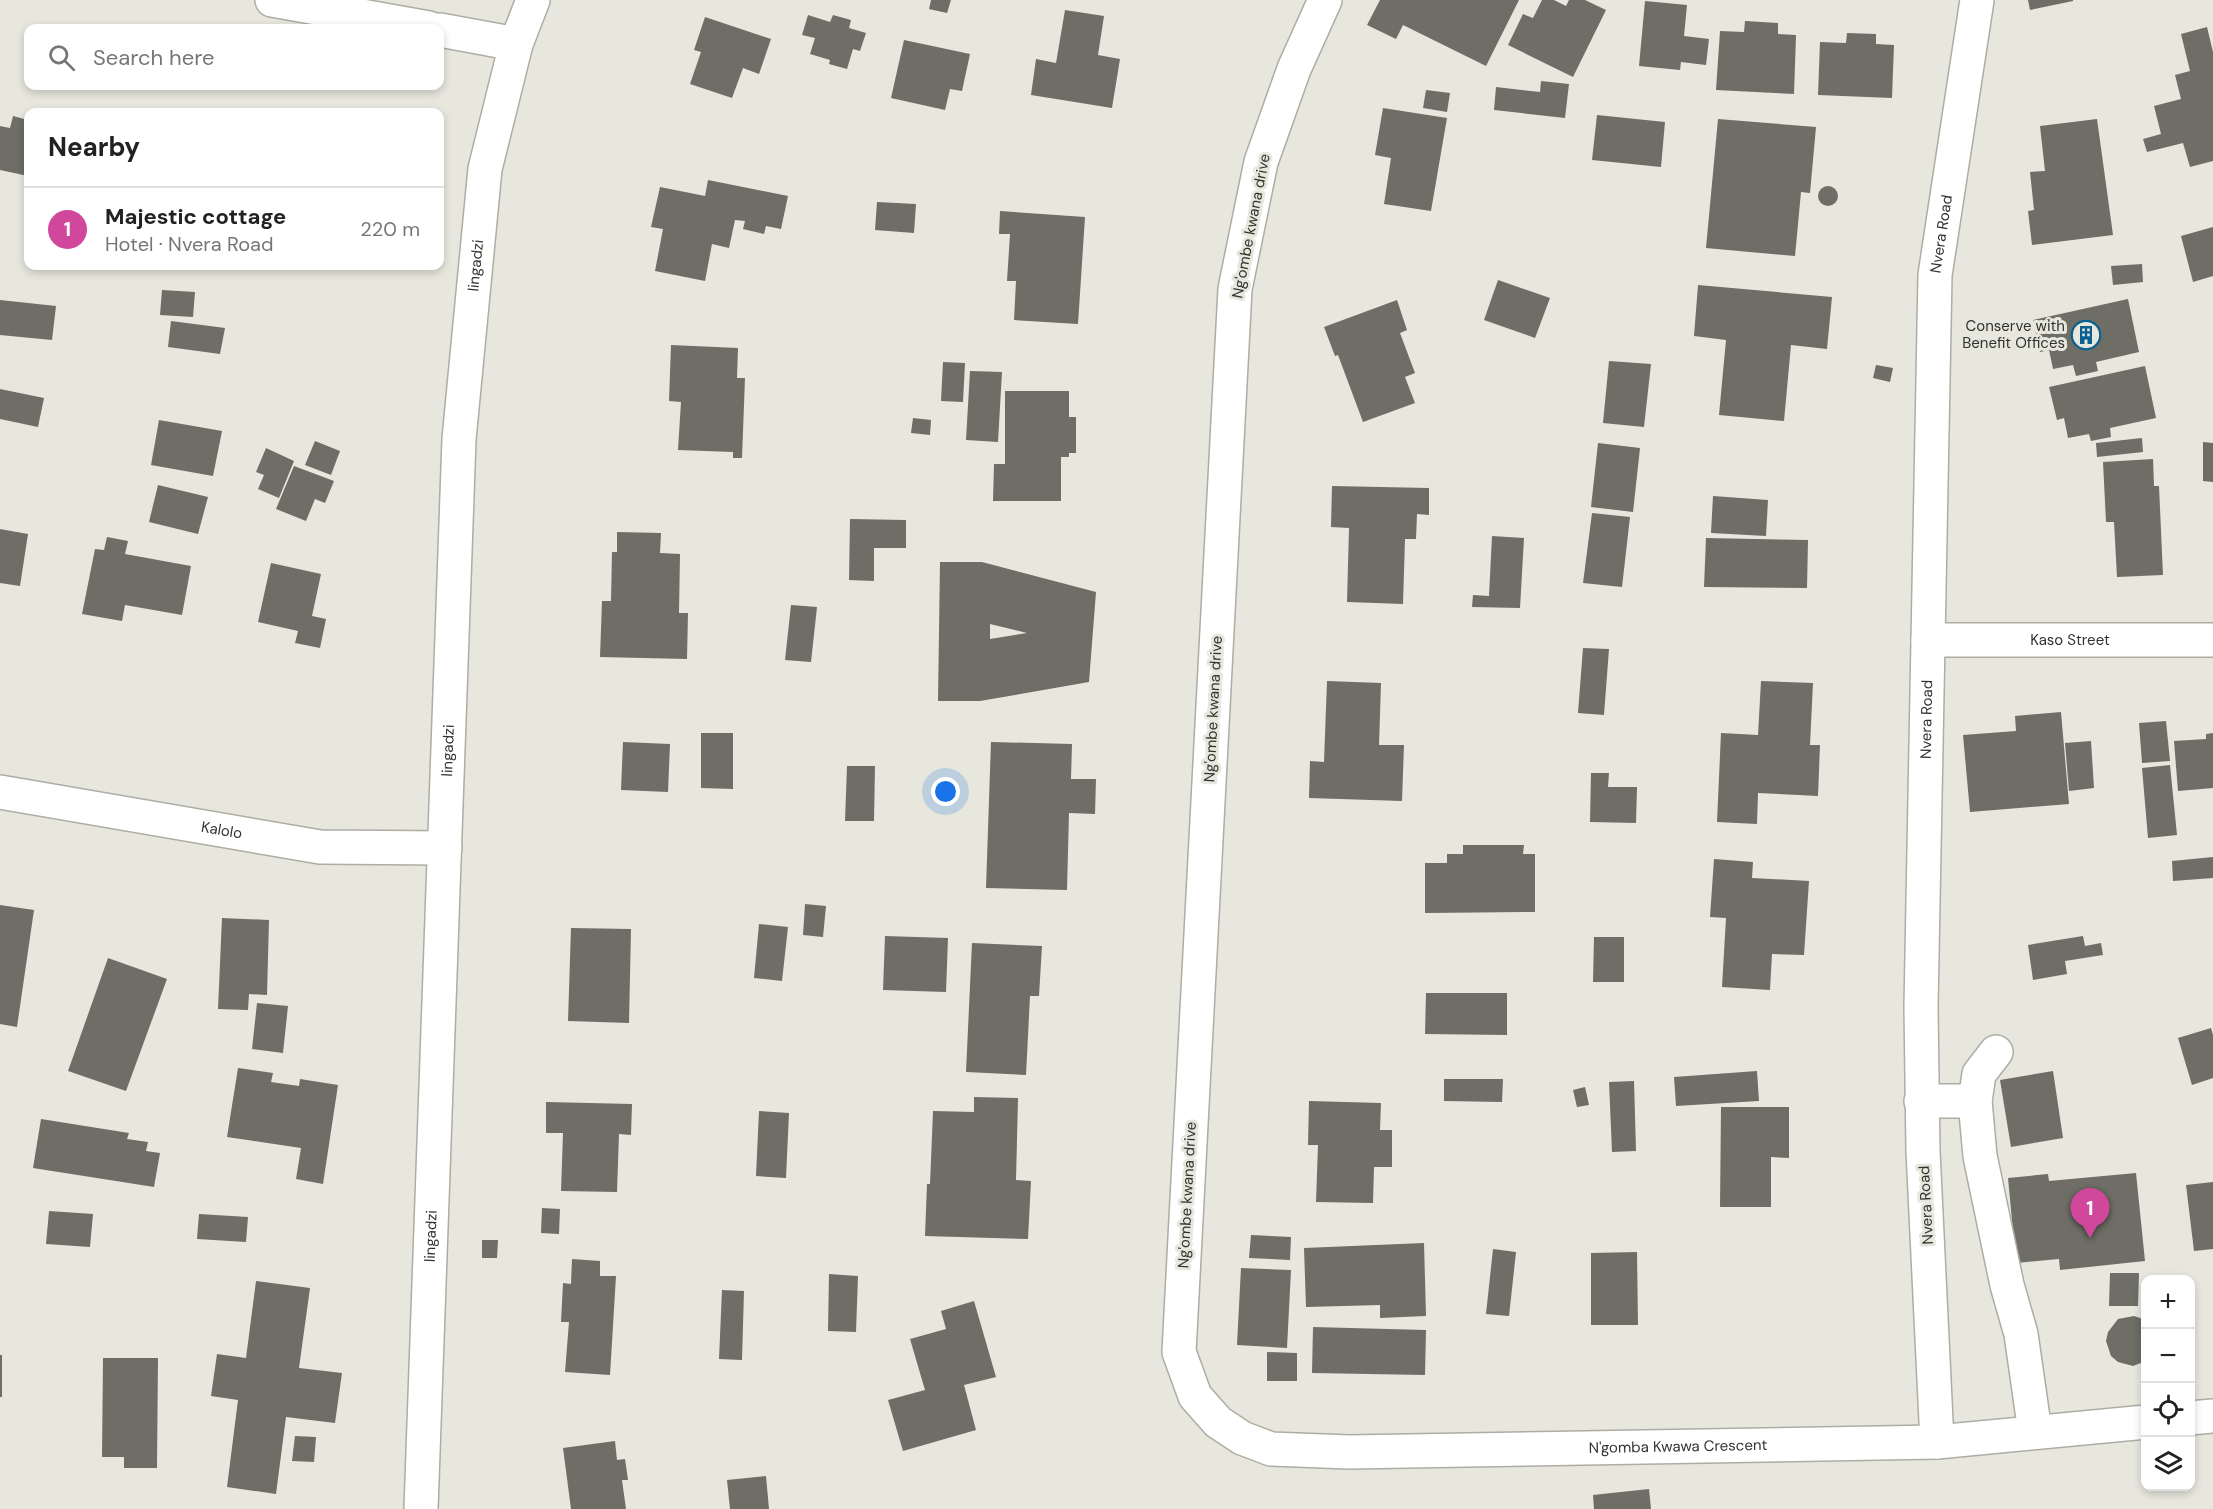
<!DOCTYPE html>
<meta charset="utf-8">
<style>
body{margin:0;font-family:"DM Sans",sans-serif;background:#f2f2f2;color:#222}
.controls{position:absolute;right:18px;bottom:18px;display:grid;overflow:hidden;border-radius:12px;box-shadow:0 3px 9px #0003}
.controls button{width:54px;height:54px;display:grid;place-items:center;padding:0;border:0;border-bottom:2px solid #e0e0e0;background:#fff;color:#222;font:30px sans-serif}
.you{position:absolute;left:946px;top:792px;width:21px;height:21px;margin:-15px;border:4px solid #fff;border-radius:50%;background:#1a73e8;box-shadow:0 0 0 9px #1a73e833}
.badge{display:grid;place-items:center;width:39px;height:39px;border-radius:50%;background:#0f766e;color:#fff;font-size:20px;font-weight:700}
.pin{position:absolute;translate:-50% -50px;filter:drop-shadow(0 2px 3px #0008)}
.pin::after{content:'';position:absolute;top:32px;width:21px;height:18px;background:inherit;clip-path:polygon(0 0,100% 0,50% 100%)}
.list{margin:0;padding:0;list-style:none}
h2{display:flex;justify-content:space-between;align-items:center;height:78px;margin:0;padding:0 24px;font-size:26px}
h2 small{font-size:20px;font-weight:400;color:#767676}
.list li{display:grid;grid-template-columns:39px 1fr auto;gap:18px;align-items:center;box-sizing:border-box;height:84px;padding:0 24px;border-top:2px solid #e0e0e0}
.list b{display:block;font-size:22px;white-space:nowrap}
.list p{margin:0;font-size:20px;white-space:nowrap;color:#767676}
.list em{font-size:20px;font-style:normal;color:#767676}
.icon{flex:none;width:33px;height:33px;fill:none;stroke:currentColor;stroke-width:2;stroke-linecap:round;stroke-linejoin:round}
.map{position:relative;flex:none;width:2213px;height:1509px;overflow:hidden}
.search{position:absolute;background:#fff;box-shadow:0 3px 9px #0003;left:24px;top:24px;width:420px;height:66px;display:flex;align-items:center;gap:15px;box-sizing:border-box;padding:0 21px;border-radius:12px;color:#767676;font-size:22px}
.panel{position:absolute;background:#fff;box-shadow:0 3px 9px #0003;left:24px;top:108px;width:420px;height:162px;border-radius:12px}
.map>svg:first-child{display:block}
.building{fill:#6e6e66;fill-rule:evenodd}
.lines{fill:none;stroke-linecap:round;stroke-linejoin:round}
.minor-casing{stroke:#adada4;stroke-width:36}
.minor{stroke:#fff;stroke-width:33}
.labels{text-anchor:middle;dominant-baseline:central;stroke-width:6;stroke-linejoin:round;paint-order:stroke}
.street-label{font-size:15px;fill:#32322f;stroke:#e7e7de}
.poi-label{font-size:15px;fill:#32322f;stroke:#e7e7de;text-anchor:end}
</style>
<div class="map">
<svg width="2213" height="1509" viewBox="0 0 2213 1509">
<rect width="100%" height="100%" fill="#e7e7de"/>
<!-- building -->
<g class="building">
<path d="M 931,0 L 951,0 L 947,13 L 929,9 Z"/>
<path d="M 1380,0 L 1519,0 L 1486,66 L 1403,25 L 1396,39 L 1367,25 Z"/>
<path d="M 1542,0 L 1554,0 L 1566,6 L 1569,0 L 1585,0 L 1606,10 L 1573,77 L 1508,45 L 1523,14 L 1533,18 Z"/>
<path d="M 2028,0 L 2073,0 L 2073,1 L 2030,10 Z"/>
<path d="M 1645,1 L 1687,5 L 1684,36 L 1709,39 L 1706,65 L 1681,62 L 1680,70 L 1639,66 Z"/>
<path d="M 1065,10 L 1104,16 L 1098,55 L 1120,59 L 1112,108 L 1031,95 L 1036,59 L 1056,63 Z"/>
<path d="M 808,15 L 830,22 L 833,15 L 851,20 L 849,28 L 866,33 L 860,51 L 853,49 L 847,69 L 829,64 L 830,60 L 810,54 L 815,38 L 802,35 Z"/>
<path d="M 705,17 L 771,39 L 759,74 L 743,68 L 732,98 L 690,84 L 701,52 L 694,50 Z"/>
<path d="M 1745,21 L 1778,23 L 1778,34 L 1796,35 L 1794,94 L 1716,90 L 1720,31 L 1744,32 Z"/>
<path d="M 2207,27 L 2213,52 L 2213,161 L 2190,167 L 2183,143 L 2147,152 L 2143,139 L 2161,134 L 2154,106 L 2181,99 L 2175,75 L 2190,71 L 2181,34 Z"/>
<path d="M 1847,33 L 1876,34 L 1876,44 L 1894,45 L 1892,98 L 1818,95 L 1820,42 L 1846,43 Z"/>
<path d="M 904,40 L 970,54 L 962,91 L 950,89 L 945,110 L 891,98 Z"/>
<path d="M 1541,81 L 1569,84 L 1565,118 L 1494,110 L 1496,87 L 1540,92 Z"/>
<path d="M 1426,90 L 1450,93 L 1447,112 L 1423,108 Z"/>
<path d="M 1383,108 L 1447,118 L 1431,211 L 1384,204 L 1391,158 L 1375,155 Z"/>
<path d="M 1597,115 L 1665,122 L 1661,167 L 1592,160 Z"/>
<path d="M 13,116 L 28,120 L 28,176 L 0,170 L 0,126 L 10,128 Z"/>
<path d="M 1718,119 L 1816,127 L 1810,193 L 1801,192 L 1795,256 L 1706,248 Z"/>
<path d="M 2097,119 L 2113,235 L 2032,245 L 2028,211 L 2034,210 L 2030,172 L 2045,171 L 2040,126 Z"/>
<path d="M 708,180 L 788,196 L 781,229 L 766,226 L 764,234 L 743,229 L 745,221 L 735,220 L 729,248 L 712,244 L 705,281 L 655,271 L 663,229 L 651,227 L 660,187 L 705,196 Z"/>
<circle cx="1828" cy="196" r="10"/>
<path d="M 877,202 L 916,204 L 914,233 L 875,230 Z"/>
<path d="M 1000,211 L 1085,217 L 1078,324 L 1014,320 L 1016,281 L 1007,281 L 1010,234 L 999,234 Z"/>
<path d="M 2213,227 L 2213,276 L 2193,282 L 2181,236 Z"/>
<path d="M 2142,264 L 2143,282 L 2113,285 L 2111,266 Z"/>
<path d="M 1498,280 L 1550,298 L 1535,338 L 1484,320 Z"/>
<path d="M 1698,285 L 1832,297 L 1827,349 L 1791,345 L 1784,421 L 1719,415 L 1726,340 L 1694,336 Z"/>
<path d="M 162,290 L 195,292 L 193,317 L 160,315 Z"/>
<path d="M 2128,299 L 2139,352 L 2096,362 L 2098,371 L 2076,376 L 2073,365 L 2053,369 L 2049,350 L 2040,352 L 2033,320 Z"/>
<path d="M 0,300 L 56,306 L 52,340 L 0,335 Z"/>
<path d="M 1397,300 L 1407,330 L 1400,333 L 1415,373 L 1405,377 L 1415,403 L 1363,422 L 1338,355 L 1335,356 L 1324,327 Z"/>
<path d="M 171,321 L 225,328 L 220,354 L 168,347 Z"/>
<path d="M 671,345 L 738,348 L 737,378 L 745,378 L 742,458 L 733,458 L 733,452 L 678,450 L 681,402 L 669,401 Z"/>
<path d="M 1609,361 L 1651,364 L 1644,427 L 1603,423 Z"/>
<path d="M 943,362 L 965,363 L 963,402 L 941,401 Z"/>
<path d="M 1876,365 L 1893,368 L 1890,382 L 1873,378 Z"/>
<path d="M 2145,366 L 2156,418 L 2110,428 L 2111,437 L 2091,441 L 2089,434 L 2068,438 L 2064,418 L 2057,420 L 2049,387 Z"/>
<path d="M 970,371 L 1002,372 L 998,442 L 966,440 Z"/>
<path d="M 0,389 L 44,398 L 38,427 L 0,419 Z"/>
<path d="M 1005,391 L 1069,391 L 1069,417 L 1076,417 L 1076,453 L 1069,453 L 1069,457 L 1061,457 L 1061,501 L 993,501 L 994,464 L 1005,464 Z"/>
<path d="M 913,418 L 931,420 L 930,435 L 911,433 Z"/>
<path d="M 159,420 L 222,431 L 213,476 L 151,465 Z"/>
<path d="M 2142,438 L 2143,452 L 2097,457 L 2096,443 Z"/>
<path d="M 315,441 L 340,451 L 331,475 L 305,465 Z"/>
<path d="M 2203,442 L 2213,443 L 2213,482 L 2203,481 Z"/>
<path d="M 1598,443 L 1640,448 L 1633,512 L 1591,507 Z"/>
<path d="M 266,448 L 294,461 L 279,498 L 258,489 L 264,475 L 256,472 Z"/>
<path d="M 2153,459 L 2154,486 L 2159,486 L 2163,575 L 2117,577 L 2114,522 L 2106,522 L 2103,462 Z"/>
<path d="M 294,466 L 334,481 L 325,503 L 315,499 L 306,521 L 276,509 Z"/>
<path d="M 158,485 L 208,497 L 198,534 L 149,522 Z"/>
<path d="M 1332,486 L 1429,488 L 1429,515 L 1417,514 L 1416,539 L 1405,539 L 1403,604 L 1347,602 L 1349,528 L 1331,527 Z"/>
<path d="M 1713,496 L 1768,500 L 1766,536 L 1711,533 Z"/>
<path d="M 1592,513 L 1630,517 L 1622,587 L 1583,583 Z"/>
<path d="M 850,519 L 906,520 L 906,548 L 874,548 L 874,581 L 849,580 Z"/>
<path d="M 0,529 L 28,534 L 20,586 L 0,583 Z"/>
<path d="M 617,532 L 661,533 L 660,553 L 680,554 L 679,613 L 688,613 L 687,659 L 600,657 L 602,601 L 611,601 L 612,552 L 617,552 Z"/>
<path d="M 1492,536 L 1524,538 L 1520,608 L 1472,607 L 1473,595 L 1489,596 Z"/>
<path d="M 107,537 L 128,541 L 125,554 L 191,566 L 182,615 L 125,605 L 122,621 L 82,614 L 95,549 L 104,550 Z"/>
<path d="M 1706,538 L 1808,540 L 1807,588 L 1704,587 Z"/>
<path d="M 940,562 L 982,562 L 1096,592 L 1089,682 L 980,701 L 938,701 ZM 990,624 L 1027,633 L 990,639 Z"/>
<path d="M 271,563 L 321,574 L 312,616 L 326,619 L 320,648 L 295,643 L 298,631 L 258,622 Z"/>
<path d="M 791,605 L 817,607 L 811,662 L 785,660 Z"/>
<path d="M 1583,648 L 1609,649 L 1604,715 L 1578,713 Z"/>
<path d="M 1327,681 L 1381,683 L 1379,745 L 1404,745 L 1402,801 L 1309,798 L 1310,761 L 1324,762 Z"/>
<path d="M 1761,681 L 1813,683 L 1810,745 L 1820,745 L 1818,796 L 1758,793 L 1757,824 L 1717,822 L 1721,733 L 1758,735 Z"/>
<path d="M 2061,712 L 2069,804 L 1970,812 L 1963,735 L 2016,731 L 2015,716 Z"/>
<path d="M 2166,721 L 2170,761 L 2142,763 L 2139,723 Z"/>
<path d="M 701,733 L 733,733 L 733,789 L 701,788 Z"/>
<path d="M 2213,733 L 2213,788 L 2178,791 L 2174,741 L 2206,739 L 2206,734 Z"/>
<path d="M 2091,741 L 2094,788 L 2069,791 L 2065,743 Z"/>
<path d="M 623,742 L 670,744 L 668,792 L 621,790 Z"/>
<path d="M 991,742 L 1072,744 L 1071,779 L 1096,779 L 1095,814 L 1069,813 L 1067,890 L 986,888 Z"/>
<path d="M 2170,765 L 2177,835 L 2148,838 L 2142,768 Z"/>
<path d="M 847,766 L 875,766 L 874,821 L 845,821 Z"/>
<path d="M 1591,773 L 1609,773 L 1608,787 L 1637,787 L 1636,823 L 1590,822 Z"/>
<path d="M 1463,845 L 1524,845 L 1523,854 L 1535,854 L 1535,912 L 1425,913 L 1425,863 L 1447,863 L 1447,854 L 1463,854 Z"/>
<path d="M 2213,857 L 2213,878 L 2173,881 L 2172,861 Z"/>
<path d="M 1714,859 L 1753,862 L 1752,878 L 1809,881 L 1804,955 L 1772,954 L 1770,990 L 1722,987 L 1726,918 L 1710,917 Z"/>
<path d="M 805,904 L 826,906 L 823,937 L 803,935 Z"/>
<path d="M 0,905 L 34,910 L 17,1027 L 0,1024 Z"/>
<path d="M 222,918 L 269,920 L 267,995 L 249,994 L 248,1010 L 218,1009 Z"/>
<path d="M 759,924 L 788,927 L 782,981 L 754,978 Z"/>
<path d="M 571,928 L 631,929 L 629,1023 L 568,1021 Z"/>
<path d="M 885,936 L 948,938 L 946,992 L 883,990 Z"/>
<path d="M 2083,936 L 2085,946 L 2101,943 L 2103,955 L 2065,961 L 2067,974 L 2033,980 L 2028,945 Z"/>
<path d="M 1594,937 L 1624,937 L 1624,982 L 1593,982 Z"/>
<path d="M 972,943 L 1042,946 L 1039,996 L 1030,996 L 1026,1075 L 966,1072 Z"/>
<path d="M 108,958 L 167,979 L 126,1091 L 68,1071 Z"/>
<path d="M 1426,993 L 1507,993 L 1507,1035 L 1425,1034 Z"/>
<path d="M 257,1003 L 288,1006 L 283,1053 L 252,1049 Z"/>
<path d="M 2211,1028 L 2213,1035 L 2213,1078 L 2192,1085 L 2178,1038 Z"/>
<path d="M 238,1068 L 273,1073 L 271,1082 L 299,1086 L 300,1079 L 338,1085 L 323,1184 L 296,1179 L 301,1148 L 227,1137 Z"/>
<path d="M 1757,1071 L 1759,1101 L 1676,1106 L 1674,1077 Z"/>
<path d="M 2053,1071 L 2063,1138 L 2011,1147 L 2000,1080 Z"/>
<path d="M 1444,1079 L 1503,1079 L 1502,1102 L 1444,1101 Z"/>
<path d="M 1634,1081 L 1636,1151 L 1612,1152 L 1609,1082 Z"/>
<path d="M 1585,1087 L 1589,1105 L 1577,1107 L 1573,1090 Z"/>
<path d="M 974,1097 L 1018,1098 L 1016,1180 L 1031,1181 L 1028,1239 L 925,1236 L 927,1184 L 930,1184 L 933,1111 L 974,1112 Z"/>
<path d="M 1309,1101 L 1381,1103 L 1380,1130 L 1392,1130 L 1392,1167 L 1374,1167 L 1373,1203 L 1316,1202 L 1318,1145 L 1308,1145 Z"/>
<path d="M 546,1102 L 632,1104 L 631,1135 L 619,1134 L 617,1192 L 561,1191 L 563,1133 L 546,1133 Z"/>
<path d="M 1721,1107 L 1789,1107 L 1789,1158 L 1771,1157 L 1771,1207 L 1720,1207 Z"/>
<path d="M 759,1111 L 789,1113 L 786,1178 L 756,1176 Z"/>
<path d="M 41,1119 L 129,1133 L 127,1139 L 148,1142 L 146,1151 L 160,1153 L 154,1187 L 33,1168 Z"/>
<path d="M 2136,1173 L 2145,1261 L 2060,1270 L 2059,1259 L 2016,1263 L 2008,1178 L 2048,1174 L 2049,1181 Z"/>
<path d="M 2213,1182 L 2213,1249 L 2194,1251 L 2186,1185 Z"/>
<path d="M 542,1208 L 560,1209 L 559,1234 L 541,1233 Z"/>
<path d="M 49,1211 L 93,1214 L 90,1247 L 46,1244 Z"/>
<path d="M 199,1214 L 248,1217 L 246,1242 L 197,1239 Z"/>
<path d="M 1251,1235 L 1291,1237 L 1290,1260 L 1249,1258 Z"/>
<path d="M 482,1240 L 498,1240 L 497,1258 L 482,1258 Z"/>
<path d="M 1424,1243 L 1426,1316 L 1380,1318 L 1380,1305 L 1306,1307 L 1304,1248 Z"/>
<path d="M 1493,1249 L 1516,1252 L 1509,1316 L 1486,1314 Z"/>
<path d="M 1637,1252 L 1638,1325 L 1591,1325 L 1591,1253 Z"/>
<path d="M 572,1259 L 600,1261 L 600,1276 L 616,1276 L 610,1375 L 565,1372 L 569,1322 L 561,1322 L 563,1283 L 571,1284 Z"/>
<path d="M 1241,1268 L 1291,1270 L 1287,1348 L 1237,1345 Z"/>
<path d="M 2110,1273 L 2139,1273 L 2138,1306 L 2109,1306 Z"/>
<path d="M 829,1274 L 858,1276 L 856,1332 L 828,1331 Z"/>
<path d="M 256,1281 L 310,1288 L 299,1368 L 342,1373 L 335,1423 L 286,1417 L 276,1494 L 227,1487 L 238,1400 L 211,1396 L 217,1354 L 246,1358 Z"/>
<path d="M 722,1290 L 744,1291 L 742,1360 L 719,1359 Z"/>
<path d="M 974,1301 L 996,1377 L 964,1385 L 976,1430 L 903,1451 L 888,1400 L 925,1390 L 910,1339 L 946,1329 L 941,1311 Z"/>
<path d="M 2134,1316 L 2146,1320 L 2146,1361 L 2133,1366 L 2118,1362 L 2111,1356 L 2106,1341 L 2108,1332 L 2118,1319 Z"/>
<path d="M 1313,1327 L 1426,1330 L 1425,1375 L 1312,1373 Z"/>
<path d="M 1267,1352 L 1297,1353 L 1297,1381 L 1267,1381 Z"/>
<rect x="0" y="1355" width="2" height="42"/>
<path d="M 103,1358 L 158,1358 L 157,1468 L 124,1468 L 124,1457 L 102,1457 Z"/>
<path d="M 295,1436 L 316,1437 L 314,1462 L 292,1461 Z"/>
<path d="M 615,1441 L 617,1460 L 625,1459 L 628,1480 L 622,1480 L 626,1509 L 571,1509 L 563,1448 Z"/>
<path d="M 766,1476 L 769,1509 L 730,1509 L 727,1480 Z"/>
<path d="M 1649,1489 L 1651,1509 L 1594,1509 L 1593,1495 Z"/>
</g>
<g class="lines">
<!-- minor casing -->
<g class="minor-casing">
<g id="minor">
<path d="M 272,0 L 429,28"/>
<path id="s1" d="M 1325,0 L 1294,69 L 1261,162 L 1235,289 L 1179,1352 L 1195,1396 L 1218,1422 L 1242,1438 L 1271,1449 L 1349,1452 L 1937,1442 L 2146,1422"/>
<path d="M 440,30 L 516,44"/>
<path id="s2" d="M 1928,640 L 2213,640"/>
<path id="s3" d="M 0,792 L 320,847 L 445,848"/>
<path d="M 1996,1052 L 1979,1074 L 1975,1101 L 1980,1156 L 2007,1285 L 2021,1334 L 2035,1432"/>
<path d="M 1921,1101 L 1975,1101"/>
<path d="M 2190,1418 L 2213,1416"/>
<path id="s4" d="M 1937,1442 L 1923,1151 L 1921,1007 L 1935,275 L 1977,0"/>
<path id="s5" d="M 421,1509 L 459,439 L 485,169 L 516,44 L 533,0"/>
</g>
</g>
<!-- minor -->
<use href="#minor" class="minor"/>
</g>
<!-- icons -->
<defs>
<g id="building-ring" transform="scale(1.5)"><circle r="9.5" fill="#e7e7de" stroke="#0b6091" stroke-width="1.5"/><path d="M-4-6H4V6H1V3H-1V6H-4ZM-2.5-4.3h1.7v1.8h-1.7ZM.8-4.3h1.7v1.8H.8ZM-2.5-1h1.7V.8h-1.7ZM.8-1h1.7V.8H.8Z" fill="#0b6091"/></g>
</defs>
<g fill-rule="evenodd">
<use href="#building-ring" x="2086" y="335"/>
</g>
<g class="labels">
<!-- street labels -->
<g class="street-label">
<text transform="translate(1251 226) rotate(-79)">Ng'ombe kwana drive</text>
<text stroke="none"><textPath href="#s4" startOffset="1209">Nvera Road</textPath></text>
<text stroke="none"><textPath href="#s5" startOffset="1245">lingadzi</textPath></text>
<text stroke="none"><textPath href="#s2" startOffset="142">Kaso Street</textPath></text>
<text transform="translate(1213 709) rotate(-87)">Ng'ombe kwana drive</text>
<text stroke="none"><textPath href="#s4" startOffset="723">Nvera Road</textPath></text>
<text stroke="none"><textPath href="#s5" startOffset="759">lingadzi</textPath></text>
<text stroke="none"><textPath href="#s3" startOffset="225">Kalolo</textPath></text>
<text transform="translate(1187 1195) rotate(-87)">Ng'ombe kwana drive</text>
<text transform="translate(1926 1205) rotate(-93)">Nvera Road</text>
<text stroke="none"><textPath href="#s5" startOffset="273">lingadzi</textPath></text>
<text stroke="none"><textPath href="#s1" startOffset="1917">N'gomba Kwawa Crescent</textPath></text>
</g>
<!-- poi labels -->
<g class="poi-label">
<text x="2065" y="326">Conserve with<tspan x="2065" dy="17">Benefit Offices</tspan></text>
</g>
</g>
</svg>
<div class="controls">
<button>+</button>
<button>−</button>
<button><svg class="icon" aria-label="locate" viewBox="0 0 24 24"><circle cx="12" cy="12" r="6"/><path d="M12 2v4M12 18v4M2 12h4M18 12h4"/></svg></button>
<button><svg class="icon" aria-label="layers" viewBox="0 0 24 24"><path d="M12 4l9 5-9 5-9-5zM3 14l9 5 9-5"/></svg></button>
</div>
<div class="you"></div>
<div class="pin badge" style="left:2090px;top:1238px;background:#d1479c">1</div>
<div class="search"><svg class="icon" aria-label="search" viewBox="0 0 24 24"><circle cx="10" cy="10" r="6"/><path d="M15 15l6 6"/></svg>Search here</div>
<section class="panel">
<h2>Nearby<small></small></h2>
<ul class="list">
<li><span class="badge" style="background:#d1479c">1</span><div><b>Majestic cottage</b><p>Hotel · Nvera Road</p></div><em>220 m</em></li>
</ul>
</section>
</div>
